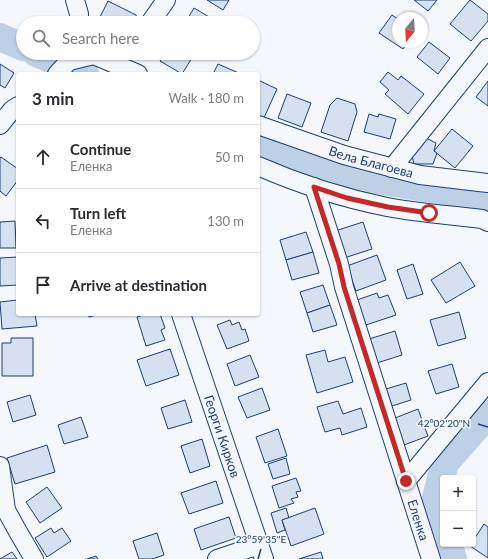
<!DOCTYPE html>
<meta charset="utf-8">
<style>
body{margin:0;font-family:Lato,sans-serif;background:#f2f2f3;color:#2b2b33}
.controls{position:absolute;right:12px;bottom:12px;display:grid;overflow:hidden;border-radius:4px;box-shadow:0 1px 3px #0004}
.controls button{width:36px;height:36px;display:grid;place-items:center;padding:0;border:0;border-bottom:1px solid #e1e1e2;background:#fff;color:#2b2b33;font:20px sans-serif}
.compass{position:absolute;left:392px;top:12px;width:36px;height:36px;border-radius:50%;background:#fff;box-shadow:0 1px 3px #0004;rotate:198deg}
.stop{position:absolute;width:12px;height:12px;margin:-9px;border:3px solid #c62828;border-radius:50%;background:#fff}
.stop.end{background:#c62828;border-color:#fff;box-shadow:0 1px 4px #0008}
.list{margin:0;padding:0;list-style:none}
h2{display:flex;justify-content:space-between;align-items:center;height:52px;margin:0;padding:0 16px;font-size:17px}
h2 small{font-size:13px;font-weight:400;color:#7c7c81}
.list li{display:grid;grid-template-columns:26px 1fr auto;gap:12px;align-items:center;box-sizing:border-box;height:64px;padding:0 16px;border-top:1px solid #e1e1e2}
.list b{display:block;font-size:15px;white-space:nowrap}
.list p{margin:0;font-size:13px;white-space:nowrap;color:#7c7c81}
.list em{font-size:13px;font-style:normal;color:#7c7c81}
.icon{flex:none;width:22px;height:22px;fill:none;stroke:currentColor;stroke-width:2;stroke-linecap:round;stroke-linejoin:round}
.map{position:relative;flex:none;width:488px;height:559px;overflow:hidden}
.search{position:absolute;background:#fff;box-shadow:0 1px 3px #0004;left:16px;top:16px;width:244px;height:44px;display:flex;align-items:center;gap:10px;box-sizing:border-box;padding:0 14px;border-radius:22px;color:#7c7c81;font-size:15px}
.panel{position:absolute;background:#fff;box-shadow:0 1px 3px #0004;left:16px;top:72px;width:244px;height:244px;border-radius:4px}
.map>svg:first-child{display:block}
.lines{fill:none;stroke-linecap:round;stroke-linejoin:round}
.river{stroke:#bed0e5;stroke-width:28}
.building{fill:#d5e0f0;stroke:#1d3f73}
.minor-casing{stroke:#1d3f73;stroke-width:20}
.minor{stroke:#f4f7fb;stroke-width:18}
.route{stroke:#c62828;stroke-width:5}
.ticks{fill:none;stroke:#1d3f73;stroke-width:1.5}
.labels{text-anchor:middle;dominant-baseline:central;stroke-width:3;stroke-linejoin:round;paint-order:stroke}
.street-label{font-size:13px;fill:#1d3f73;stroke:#f4f7fb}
.ticks-label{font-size:10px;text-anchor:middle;fill:#1d3f73;stroke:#f4f7fb;stroke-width:3;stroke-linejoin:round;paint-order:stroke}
</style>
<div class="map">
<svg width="488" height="559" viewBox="0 0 488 559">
<rect width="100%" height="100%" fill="#f4f7fb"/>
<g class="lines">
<!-- river -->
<g class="river">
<path d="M 0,37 L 23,47"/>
<path d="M 36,53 L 85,74"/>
<path d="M 258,144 L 331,173 L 475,196 L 488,202"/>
<path d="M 443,527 L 435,502 L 445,463 L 488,414"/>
<path d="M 448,544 L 453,559"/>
</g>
</g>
<!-- building -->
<g class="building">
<path d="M 207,0 L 229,0 L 223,10 Z"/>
<path d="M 414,0 L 437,0 L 428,11 Z"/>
<path d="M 470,0 L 488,14 L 488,21 L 471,41 L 450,24 Z"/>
<path d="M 108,1 L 136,15 L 138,21 L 136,23 L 97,23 Z"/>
<path d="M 194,8 L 216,21 L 215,23 L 185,23 Z"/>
<path d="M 392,15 L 398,19 L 398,42 L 408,42 L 403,49 L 379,33 Z"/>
<path d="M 429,42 L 450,58 L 438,74 L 417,57 Z"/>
<path d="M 165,53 L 195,53 L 182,74 L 160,61 Z"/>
<path d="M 0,64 L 14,73 L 5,88 L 0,85 Z"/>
<path d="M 218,64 L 241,74 L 213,74 Z"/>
<path d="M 388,72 L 398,80 L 401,76 L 424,94 L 408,114 L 385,94 L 389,90 L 380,82 Z"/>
<path d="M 258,80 L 277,89 L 263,120 L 258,118 Z"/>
<path d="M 488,81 L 488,106 L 476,97 Z"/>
<path d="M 287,94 L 311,103 L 302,127 L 278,118 Z"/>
<path d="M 337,98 L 355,104 L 357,112 L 348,141 L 321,132 L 330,105 Z"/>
<path d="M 369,114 L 378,117 L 379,114 L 396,119 L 390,139 L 364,132 Z"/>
<path d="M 452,129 L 473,146 L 455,168 L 434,151 Z"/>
<path d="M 426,138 L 436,143 L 434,151 L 437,153 L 433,164 L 414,164 L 412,156 Z"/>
<path d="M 1,157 L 18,169 L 18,180 L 6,196 L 0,191 L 0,158 Z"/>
<path d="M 15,221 L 16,248 L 0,248 L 0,222 Z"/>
<path d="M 363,222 L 372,249 L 341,259 L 332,232 Z"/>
<path d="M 306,232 L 313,252 L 286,260 L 280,240 Z"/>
<path d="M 313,252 L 319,273 L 292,280 L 286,260 Z"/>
<path d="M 377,255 L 386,280 L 356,291 L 347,266 Z"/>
<path d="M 18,257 L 18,285 L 0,286 L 0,258 Z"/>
<path d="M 460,262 L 475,286 L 446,303 L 431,280 Z"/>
<path d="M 413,264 L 423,294 L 407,299 L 397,270 Z"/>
<path d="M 323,285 L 330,305 L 307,313 L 300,292 Z"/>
<path d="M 377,293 L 379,298 L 388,295 L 396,315 L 366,325 L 357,300 Z"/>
<path d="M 18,300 L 18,314 L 35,314 L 37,326 L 2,329 L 0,302 Z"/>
<path d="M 330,305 L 337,325 L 313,332 L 307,313 Z"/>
<path d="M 459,312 L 466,338 L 438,346 L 430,320 Z"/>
<path d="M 88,314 L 101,314 L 89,317 Z"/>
<path d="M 147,314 L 160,314 L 165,328 L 161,330 L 165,340 L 146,346 L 137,317 Z"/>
<path d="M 230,320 L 232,325 L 239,322 L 242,330 L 245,329 L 249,341 L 227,349 L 217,325 Z"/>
<path d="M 395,331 L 402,355 L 377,363 L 369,339 Z"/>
<path d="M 11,338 L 33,338 L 33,376 L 2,376 L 2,343 L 11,343 Z"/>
<path d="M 170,349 L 179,375 L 146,386 L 137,360 Z"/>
<path d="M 325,350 L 328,362 L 345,357 L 353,382 L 317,393 L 306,355 Z"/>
<path d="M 250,355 L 259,377 L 235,386 L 227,364 Z"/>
<path d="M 452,364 L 459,387 L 436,394 L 428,371 Z"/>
<path d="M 406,383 L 411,400 L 392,406 L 386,389 Z"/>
<path d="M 262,388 L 270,410 L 247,418 L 238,397 Z"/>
<path d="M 30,395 L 36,415 L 13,422 L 7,402 Z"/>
<path d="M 185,400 L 192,422 L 168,429 L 161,408 Z"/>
<path d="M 338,401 L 343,414 L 361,408 L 367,427 L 342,435 L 340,428 L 325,432 L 317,407 Z"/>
<path d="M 418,409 L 428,436 L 404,445 L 395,418 Z"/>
<path d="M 81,417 L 88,437 L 64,444 L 58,425 Z"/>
<path d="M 278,429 L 287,456 L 265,463 L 256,437 Z"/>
<path d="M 202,439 L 210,466 L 190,473 L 181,446 Z"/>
<path d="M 47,445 L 55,472 L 15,484 L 7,458 Z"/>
<path d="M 286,458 L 290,474 L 273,479 L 268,464 Z"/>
<path d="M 296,478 L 301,491 L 296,492 L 298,497 L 291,499 L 294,503 L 279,508 L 272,486 Z"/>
<path d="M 216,481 L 223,503 L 189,514 L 181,493 Z"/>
<path d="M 47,487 L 62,508 L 40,523 L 26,502 Z"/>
<path d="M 286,508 L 289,518 L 282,520 L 285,530 L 277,533 L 271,513 Z"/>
<path d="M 315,508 L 324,534 L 291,546 L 282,520 Z"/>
<path d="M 229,517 L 236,538 L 201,550 L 194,529 Z"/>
<path d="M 484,524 L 488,527 L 488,558 L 470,546 L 471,544 L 473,544 L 473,541 Z"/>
<path d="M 51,528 L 54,533 L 62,528 L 71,541 L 47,557 L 35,538 Z"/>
<path d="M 157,533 L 164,555 L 152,559 L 139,559 L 133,541 Z"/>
<path d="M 12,552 L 17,559 L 0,559 Z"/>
<path d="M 321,552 L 323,559 L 299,559 Z"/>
<path d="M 96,556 L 98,559 L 87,559 Z"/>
</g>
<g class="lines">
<!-- minor casing -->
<g class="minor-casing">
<g id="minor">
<path d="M 75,0 L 79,14 L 79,23"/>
<path d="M 150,23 L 166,0"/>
<path d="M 94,55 L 138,74"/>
<path d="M 57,74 L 69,61 L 102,53"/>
<path d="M 0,125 L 12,110 L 18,106"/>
<path id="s1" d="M 258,125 L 344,155 L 420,175 L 479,182 L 488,183"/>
<path d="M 258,166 C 299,184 343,198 387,207 C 418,213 450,215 482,219 L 488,222"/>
<path d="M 392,168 L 488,48"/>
<path id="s2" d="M 314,187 L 339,264 L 344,287 L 431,559"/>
<path id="s3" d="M 181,314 L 264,559"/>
<path d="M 0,466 L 6,510 L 17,530 L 34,559"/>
<path d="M 406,481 L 488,382"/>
<path d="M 217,559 L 259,545"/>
</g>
</g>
<!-- minor -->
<use href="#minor" class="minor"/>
</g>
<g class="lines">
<!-- route -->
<path class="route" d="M 406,481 L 344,287 L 339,264 L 314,187 L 347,198 L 388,207 L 429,213"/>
</g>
<!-- ticks -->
<path class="ticks" d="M 478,424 L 488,427M 258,559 L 261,549"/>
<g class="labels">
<!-- street labels -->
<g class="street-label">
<text stroke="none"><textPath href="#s1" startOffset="119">Вела Благоева</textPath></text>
<text stroke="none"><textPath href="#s3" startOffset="129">Георги Кирков</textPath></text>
<text stroke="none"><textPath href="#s2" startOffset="349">Еленка</textPath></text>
</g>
</g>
<g class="ticks-label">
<text x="444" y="427">42°02'20"N</text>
<text x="261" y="543">23°59'35"E</text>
</g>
</svg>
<div class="controls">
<button>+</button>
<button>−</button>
</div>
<svg class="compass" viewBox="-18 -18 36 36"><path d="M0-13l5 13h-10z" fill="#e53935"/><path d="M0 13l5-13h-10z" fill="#7c7c81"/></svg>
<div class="stop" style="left:429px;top:213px"></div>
<div class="stop end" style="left:406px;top:481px"></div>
<div class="search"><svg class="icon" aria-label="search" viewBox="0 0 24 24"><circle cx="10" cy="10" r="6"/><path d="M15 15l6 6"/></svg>Search here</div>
<section class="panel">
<h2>3 min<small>Walk · 180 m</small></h2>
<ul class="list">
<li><svg class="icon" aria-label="ahead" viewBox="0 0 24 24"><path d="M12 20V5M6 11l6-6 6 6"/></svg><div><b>Continue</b><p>Еленка</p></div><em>50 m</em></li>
<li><svg class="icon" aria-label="left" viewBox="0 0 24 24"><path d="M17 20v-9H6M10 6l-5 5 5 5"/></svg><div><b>Turn left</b><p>Еленка</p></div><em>130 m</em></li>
<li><svg class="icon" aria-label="arrive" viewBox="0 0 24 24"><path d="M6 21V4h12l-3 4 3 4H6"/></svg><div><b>Arrive at destination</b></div></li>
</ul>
</section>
</div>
